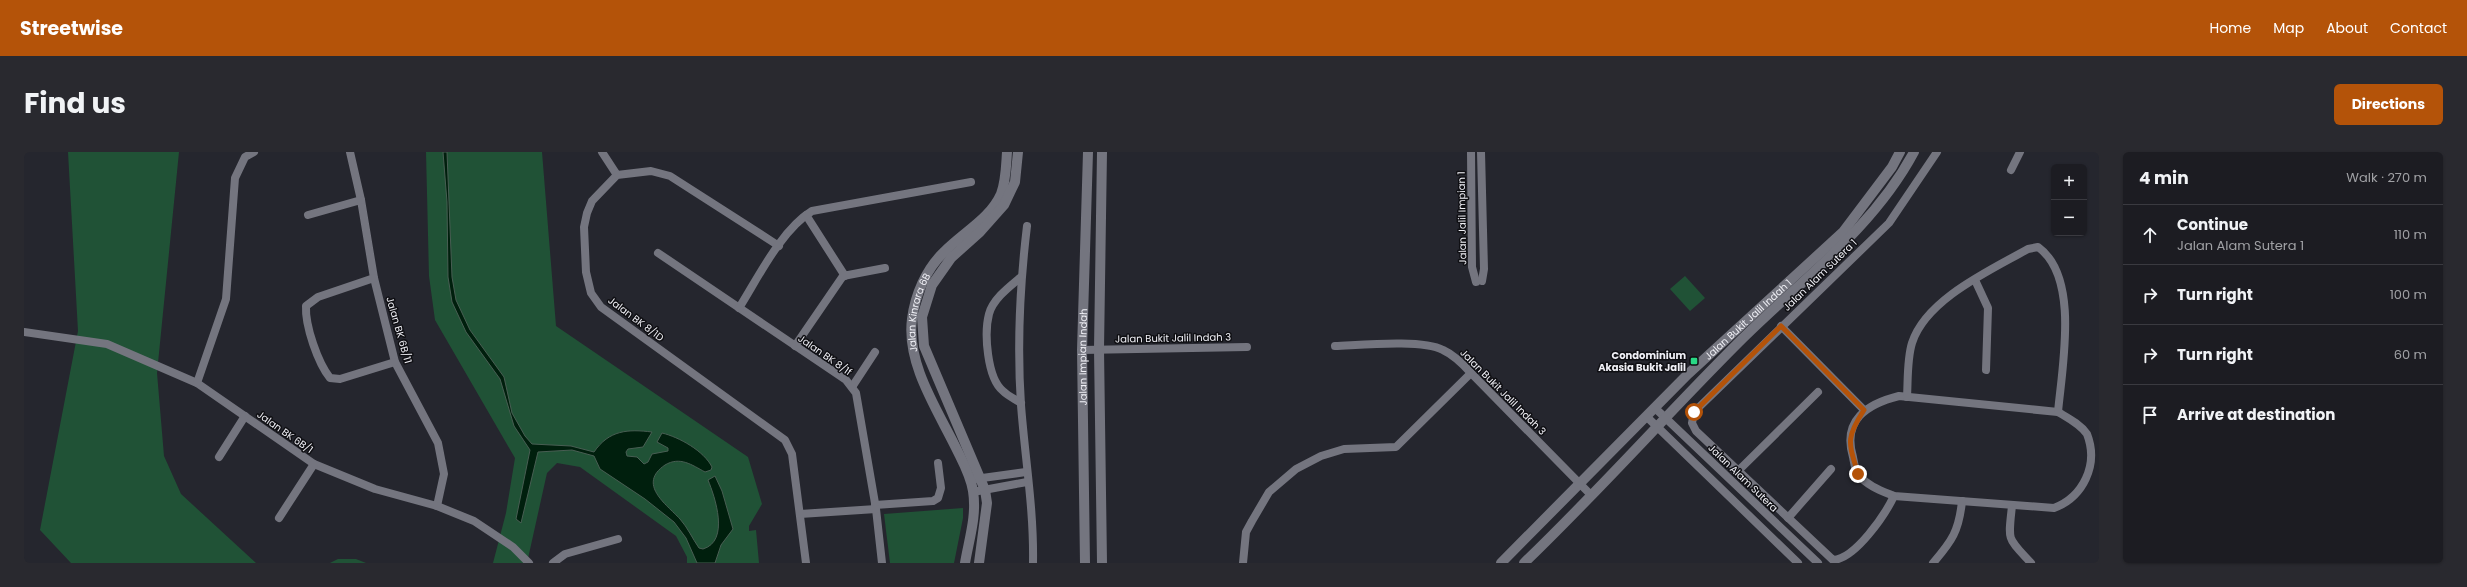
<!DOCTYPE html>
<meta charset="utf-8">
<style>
body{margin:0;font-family:Poppins,sans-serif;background:#29292f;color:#f1f3f6}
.controls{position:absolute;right:12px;top:12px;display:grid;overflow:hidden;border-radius:6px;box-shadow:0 1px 3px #0004}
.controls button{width:36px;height:36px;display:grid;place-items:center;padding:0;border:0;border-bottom:1px solid #3a3a40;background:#1c1c22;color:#f1f3f6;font:20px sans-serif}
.stop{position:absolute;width:12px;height:12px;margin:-9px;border:3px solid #b45309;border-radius:50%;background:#fff}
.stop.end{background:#b45309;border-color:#fff;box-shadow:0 1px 4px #0008}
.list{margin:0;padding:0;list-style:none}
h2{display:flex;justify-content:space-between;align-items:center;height:52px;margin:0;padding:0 16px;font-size:17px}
h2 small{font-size:13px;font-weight:400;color:#a0a1a5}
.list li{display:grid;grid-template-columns:26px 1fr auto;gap:12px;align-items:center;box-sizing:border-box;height:60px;padding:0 16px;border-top:1px solid #3a3a40}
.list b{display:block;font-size:15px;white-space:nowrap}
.list p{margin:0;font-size:13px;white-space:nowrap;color:#a0a1a5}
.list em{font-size:13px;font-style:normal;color:#a0a1a5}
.icon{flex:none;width:22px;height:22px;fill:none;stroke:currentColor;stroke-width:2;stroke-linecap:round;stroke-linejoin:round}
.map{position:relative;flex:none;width:2075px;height:411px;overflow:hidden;border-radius:6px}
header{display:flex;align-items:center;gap:24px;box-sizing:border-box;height:56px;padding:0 20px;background:#b45309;color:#fff}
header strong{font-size:19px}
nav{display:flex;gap:22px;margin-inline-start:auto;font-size:14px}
.intro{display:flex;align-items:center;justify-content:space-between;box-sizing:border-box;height:96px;padding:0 24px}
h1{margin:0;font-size:28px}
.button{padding:10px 18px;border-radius:6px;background:#b45309;color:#fff;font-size:14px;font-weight:700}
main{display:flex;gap:24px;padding:0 24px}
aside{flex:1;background:#1c1c22;border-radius:6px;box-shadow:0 1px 3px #0004}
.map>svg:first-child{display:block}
.green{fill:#205236}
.water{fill:#001f0d;stroke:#485e53}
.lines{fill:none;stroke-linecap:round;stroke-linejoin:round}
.minor{stroke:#74757f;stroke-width:8}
.tertiary{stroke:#74757f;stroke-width:10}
.route{stroke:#b45309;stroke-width:5}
.poi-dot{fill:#29d885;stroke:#0f0f13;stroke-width:1.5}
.labels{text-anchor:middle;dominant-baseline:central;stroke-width:3;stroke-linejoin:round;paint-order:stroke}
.street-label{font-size:10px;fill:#f0f0f6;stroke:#0f0f13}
.poi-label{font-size:10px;font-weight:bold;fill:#f0f0f6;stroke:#0f0f13;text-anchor:end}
</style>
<header>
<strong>Streetwise</strong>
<nav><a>Home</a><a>Map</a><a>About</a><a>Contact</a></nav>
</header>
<div class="intro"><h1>Find us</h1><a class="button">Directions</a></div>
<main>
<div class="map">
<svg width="2075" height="411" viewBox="0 0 2075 411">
<rect width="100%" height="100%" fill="#25262e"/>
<!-- green -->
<g class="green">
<path d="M 44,0 L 155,0 L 133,221 L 140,304 L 157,342 L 232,411 L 47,411 L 16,378 L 54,179 Z"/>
<path d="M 402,0 L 518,0 L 532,174 L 724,305 L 738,352 L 725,374 L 725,379 L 732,378 L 735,411 L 663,411 L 663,405 L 652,384 L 556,315 L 533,311 L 523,321 L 503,411 L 469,411 L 482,361 L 491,306 L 411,168 L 405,124 Z"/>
<path d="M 1661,124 L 1681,146 L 1666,159 L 1646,137 Z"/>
<path d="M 939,356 L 939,366 L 930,411 L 866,411 L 860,362 Z"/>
<path d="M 314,407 L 332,407 L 342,411 L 306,411 Z"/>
</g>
<!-- water -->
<path class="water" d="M 419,0 L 423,0 L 428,125 L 432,148 L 446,178 L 480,225 L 488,261 L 501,284 L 508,292 L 547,294 L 570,300 C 585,278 604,277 628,280 L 619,295 L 604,297 L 602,300 L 603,304 L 613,305 L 620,312 L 624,310 L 628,302 L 644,299 L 644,296 L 633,290 L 638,281 C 655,285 680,299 688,315 L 687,318 L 681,320 C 668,313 656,304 641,313 C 613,332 642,352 656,367 C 664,376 668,386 675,396 L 679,397 C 706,389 691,345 684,328 L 691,324 L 698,339 L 709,377 L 697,393 L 691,411 L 673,411 L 662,386 L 650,370 L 621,347 L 576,317 L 570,304 L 548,298 L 514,300 L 497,371 L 492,367 L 506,298 L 490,274 L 476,227 L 442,180 L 428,150 L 424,125 L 423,50 Z"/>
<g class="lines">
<!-- minor -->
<g class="minor">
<path d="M 326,0 L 337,48 L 350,126 L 371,210 L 414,291 L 420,322 L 413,354"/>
<path d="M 578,0 L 593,23"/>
<path d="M 1447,0 L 1448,115 L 1452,130"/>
<path d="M 1457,0 L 1460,117 L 1458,129"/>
<path d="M 1987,18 L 1996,0"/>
<path d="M 284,63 L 337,48"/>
<path d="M 782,63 L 821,124"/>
<path d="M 1003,74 C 996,132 993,194 997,253 C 1001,306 1010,358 1009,411"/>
<path d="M 755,94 L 646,24 L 627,19 L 593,23 L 568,49 L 563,61 L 560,75 L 562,120 L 567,141 L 577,155 L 761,288 L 768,302 L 782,411"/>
<path d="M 634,101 L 822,228 L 832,241 L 852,357 L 858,411"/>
<path d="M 997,125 C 985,135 969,147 965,162 C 960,181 963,226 979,239 C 984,244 991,247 997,251"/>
<path d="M 350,126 L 294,145 L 282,154 C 281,174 294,211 306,226 L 316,227 L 371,210"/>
<path d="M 1951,128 L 1964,156 L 1962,218"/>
<path d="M 715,156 C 734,126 757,78 788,59 L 947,30"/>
<path d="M 1757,174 L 1840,258"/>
<path d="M 0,180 L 83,192 L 173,231 L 290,312 L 351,337 L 413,354 L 450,369 L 489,395 L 505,411"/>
<path d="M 771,194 L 819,124 L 861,116"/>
<path d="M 1311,194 C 1337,193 1398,187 1419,198 C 1430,203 1439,212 1447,221 L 1566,342"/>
<path d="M 1058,198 L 1223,195"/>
<path d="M 173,231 L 202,147 L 211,26 L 221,5 L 230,0"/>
<path d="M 828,235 L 851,200"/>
<path d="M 1875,244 L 2034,260 C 2044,266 2056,272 2063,282 C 2075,313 2059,345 2030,356 L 1870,344 C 1858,339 1843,334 1834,322 C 1831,318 1830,310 1829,305 C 1818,268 1843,252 1875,244 Z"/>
<path d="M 1883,245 C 1884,228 1883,207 1888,191 C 1902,147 1967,118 2004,97 L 2014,95 C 2056,125 2038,215 2034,260"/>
<path d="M 1631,256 L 1794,411"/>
<path d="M 1623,265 L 1774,411"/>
<path d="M 195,305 L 221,264"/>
<path d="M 1714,319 L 1794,240"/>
<path d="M 951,327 L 1002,320"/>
<path d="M 949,340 L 1003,330"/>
<path d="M 1870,344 C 1861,363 1831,407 1809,408 L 1672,279 L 1668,271 L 1670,260 L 1865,71 L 1913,0"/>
<path d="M 851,353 L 909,349 L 914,346 L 917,336 L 914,311"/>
<path d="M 1988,354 C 1984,390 1983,385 2007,411"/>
<path d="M 776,362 L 852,357"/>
<path d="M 255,366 L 290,312"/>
<path d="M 1764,366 L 1807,317"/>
<path d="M 529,411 L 541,402 L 594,387"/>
<path d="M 1219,411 L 1222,380 L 1228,369 L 1245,340 L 1272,317 L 1297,304 L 1320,297 L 1372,295 L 1447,221"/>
<path d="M 1909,411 C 1928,389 1935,379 1938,349"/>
</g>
<!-- tertiary -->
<g class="tertiary">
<path id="s1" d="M 941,411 C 945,387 953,364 949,339 C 947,325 940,312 934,300 C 915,260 882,213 888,167 C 891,143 902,117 920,100 C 938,81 966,67 977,42 C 982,29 982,14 983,0"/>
<path d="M 955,411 L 963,351 L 961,338 L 900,194 L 898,165 L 908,133 L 927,106 L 956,80 L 980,53 L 991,30 L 994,0"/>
<path id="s2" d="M 1061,411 L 1058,198 L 1064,0"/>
<path d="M 1078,411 L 1075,197 L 1078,0"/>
<path id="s3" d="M 1477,411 L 1664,222 L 1819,80 L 1868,15 L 1876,0"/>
<path d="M 1500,411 C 1574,340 1642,263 1715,190 C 1775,130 1849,77 1890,0"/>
</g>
</g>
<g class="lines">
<!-- route -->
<path class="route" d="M 1670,260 L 1757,174 L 1840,258 C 1821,287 1825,291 1834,322"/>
</g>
<!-- markers -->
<rect class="poi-dot" x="1666" y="205" width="8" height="8" rx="2"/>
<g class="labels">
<!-- street labels -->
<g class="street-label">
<text transform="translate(1438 66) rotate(-91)">Jalan Jalil Impian 1</text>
<text transform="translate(1796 123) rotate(-44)">Jalan Alam Sutera 1</text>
<text stroke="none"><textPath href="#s1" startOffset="265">Jalan Kinrara 6B</textPath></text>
<text transform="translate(612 167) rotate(37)">Jalan BK 8/1D</text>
<text stroke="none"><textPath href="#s3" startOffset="347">Jalan Bukit Jalil Indah 1</textPath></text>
<text transform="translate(375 178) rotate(74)">Jalan BK 6B/11</text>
<text transform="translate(1149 186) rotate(-1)">Jalan Bukit Jalil Indah 3</text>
<text transform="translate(801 203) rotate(35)">Jalan BK 8/1f</text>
<text stroke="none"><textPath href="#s2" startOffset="206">Jalan Impian Indah</textPath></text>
<text transform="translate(1479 240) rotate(45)">Jalan Bukit Jalil Indah 3</text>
<text transform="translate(261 280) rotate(35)">Jalan BK 6B/1</text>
<text transform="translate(1719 326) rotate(44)">Jalan Alam Sutera</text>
</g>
<!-- poi labels -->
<g class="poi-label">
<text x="1662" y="203">Condominium<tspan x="1662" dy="12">Akasia Bukit Jalil</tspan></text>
</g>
</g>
</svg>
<div class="controls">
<button>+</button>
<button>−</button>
</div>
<div class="stop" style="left:1670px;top:260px"></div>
<div class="stop end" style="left:1834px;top:322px"></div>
</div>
<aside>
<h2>4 min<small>Walk · 270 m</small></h2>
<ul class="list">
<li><svg class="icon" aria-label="ahead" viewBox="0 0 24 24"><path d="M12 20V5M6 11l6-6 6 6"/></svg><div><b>Continue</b><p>Jalan Alam Sutera 1</p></div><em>110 m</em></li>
<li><svg class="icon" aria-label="right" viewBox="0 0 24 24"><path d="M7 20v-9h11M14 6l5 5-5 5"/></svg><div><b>Turn right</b></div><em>100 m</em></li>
<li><svg class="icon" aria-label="right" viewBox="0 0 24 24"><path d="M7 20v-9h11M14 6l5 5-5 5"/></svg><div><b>Turn right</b></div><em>60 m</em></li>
<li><svg class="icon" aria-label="arrive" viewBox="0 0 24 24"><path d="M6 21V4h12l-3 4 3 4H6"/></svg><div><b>Arrive at destination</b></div></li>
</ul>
</aside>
</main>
